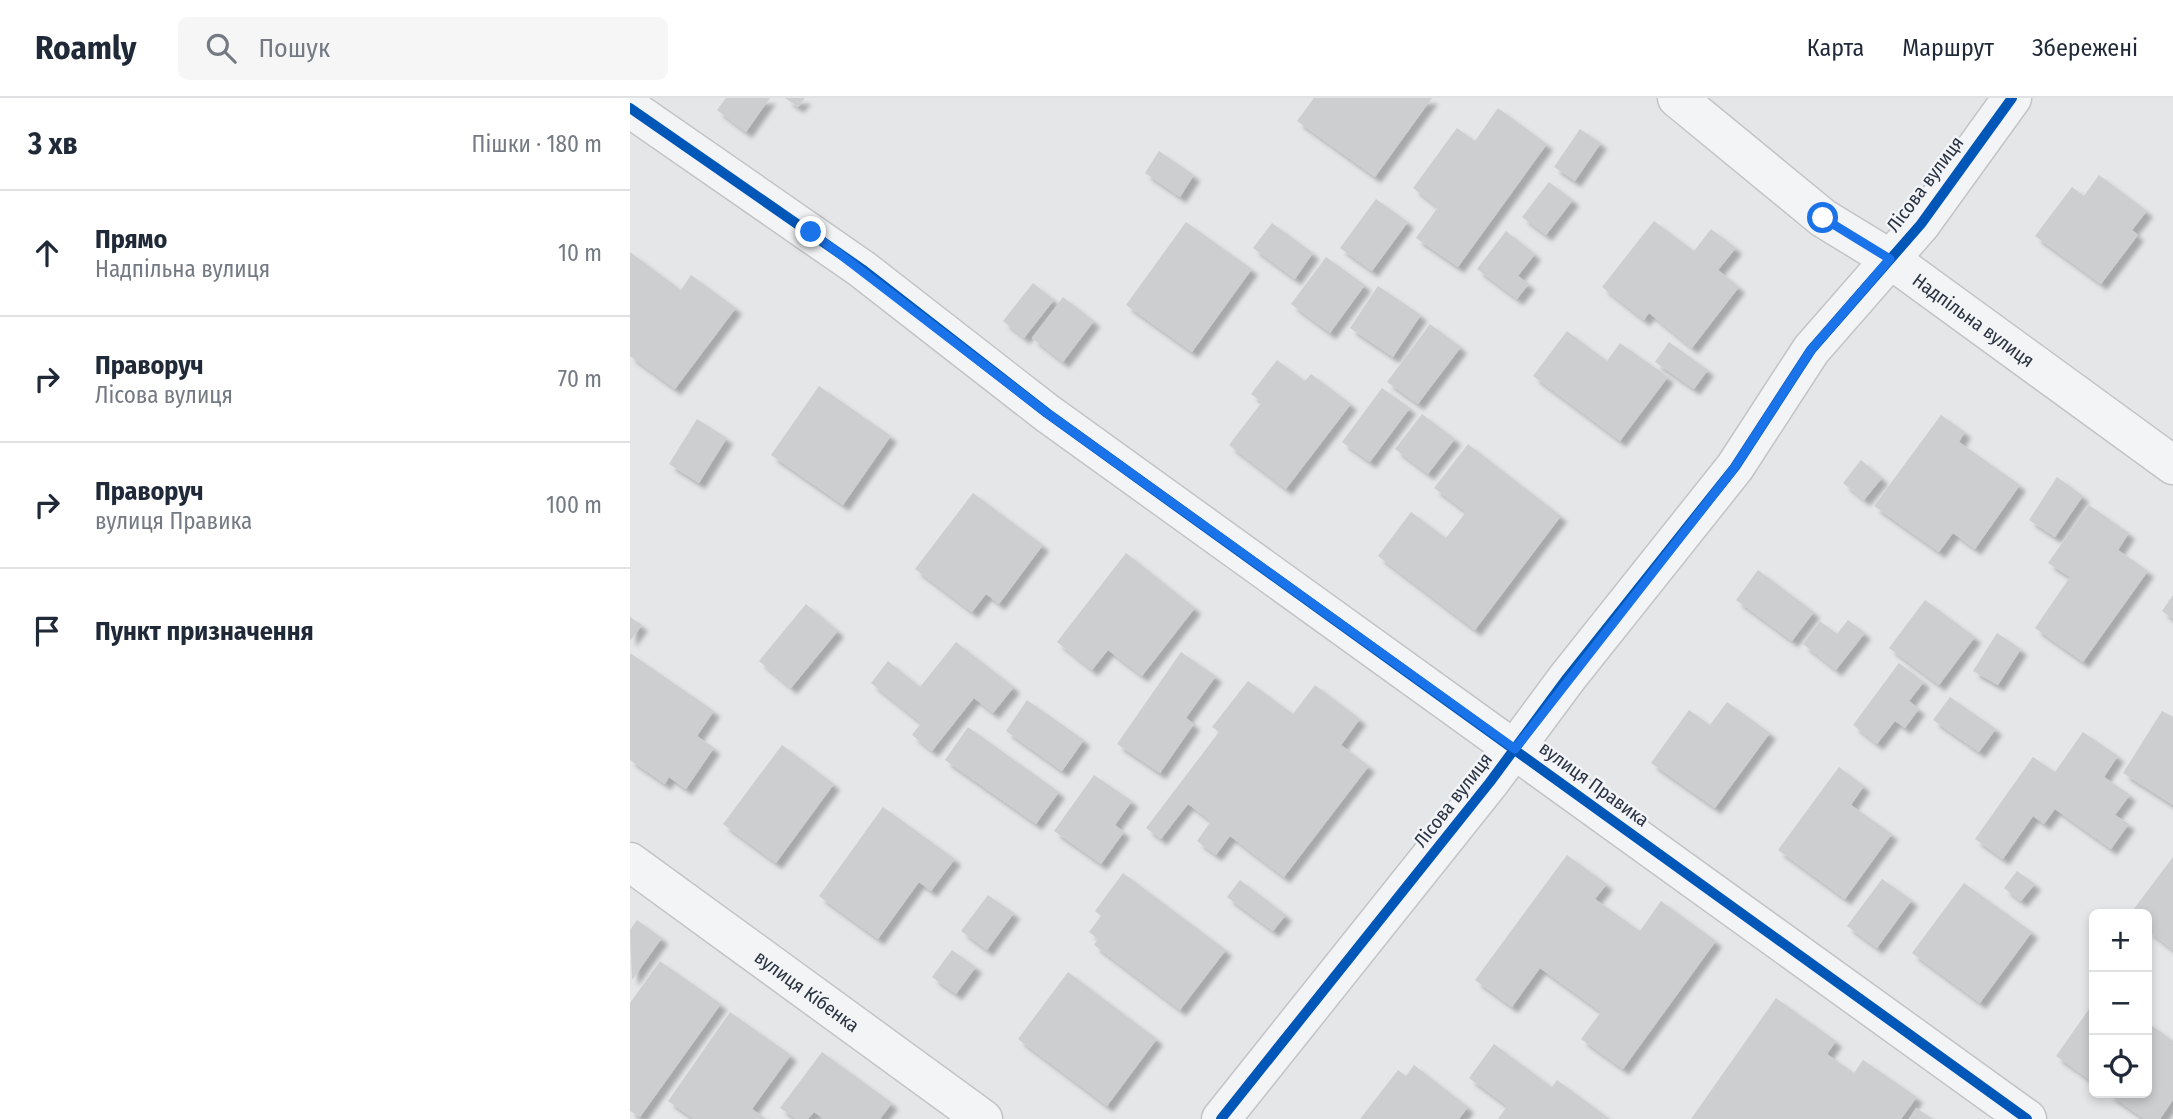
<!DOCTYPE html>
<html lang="uk">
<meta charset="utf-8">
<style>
body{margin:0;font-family:"Fira Sans Condensed",sans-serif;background:#f6f6f7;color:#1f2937}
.controls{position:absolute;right:21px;bottom:21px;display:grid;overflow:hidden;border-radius:10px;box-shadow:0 4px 10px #0003}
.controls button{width:63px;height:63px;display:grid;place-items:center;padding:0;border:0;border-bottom:2px solid #e0e1e3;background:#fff;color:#1f2937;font:35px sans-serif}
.stop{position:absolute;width:21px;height:21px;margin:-16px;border:5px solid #1a73e8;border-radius:50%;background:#fff}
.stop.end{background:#1a73e8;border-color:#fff;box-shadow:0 2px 7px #0008}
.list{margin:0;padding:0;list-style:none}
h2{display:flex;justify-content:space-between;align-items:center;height:91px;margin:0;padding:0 28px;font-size:30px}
h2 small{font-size:23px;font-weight:400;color:#747a83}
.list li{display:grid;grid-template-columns:46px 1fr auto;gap:21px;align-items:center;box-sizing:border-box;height:126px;padding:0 28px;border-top:2px solid #e0e1e3}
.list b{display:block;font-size:26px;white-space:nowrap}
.list p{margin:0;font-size:23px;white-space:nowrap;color:#747a83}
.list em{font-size:23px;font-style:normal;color:#747a83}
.icon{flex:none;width:38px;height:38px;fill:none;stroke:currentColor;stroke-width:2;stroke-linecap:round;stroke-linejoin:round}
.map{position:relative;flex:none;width:1543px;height:1021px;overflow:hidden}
header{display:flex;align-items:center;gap:42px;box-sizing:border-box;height:98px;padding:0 35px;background:#fff;border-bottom:2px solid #e0e1e3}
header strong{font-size:33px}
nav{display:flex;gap:38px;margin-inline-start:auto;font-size:24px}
.search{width:490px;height:63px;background:#f6f6f7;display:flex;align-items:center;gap:18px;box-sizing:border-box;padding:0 24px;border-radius:10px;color:#747a83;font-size:26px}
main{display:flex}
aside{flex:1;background:#fff}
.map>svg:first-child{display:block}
.building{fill:#ccced0;filter:url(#shadow)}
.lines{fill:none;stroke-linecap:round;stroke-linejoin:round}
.street-casing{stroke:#c2c4c6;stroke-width:41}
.street{stroke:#f3f4f5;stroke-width:38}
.cycleway-casing{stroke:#f2f4f8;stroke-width:15}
.cycleway{stroke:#0057b8;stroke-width:10}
.route{stroke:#1a73e8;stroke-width:9}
.labels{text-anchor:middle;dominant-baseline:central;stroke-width:5;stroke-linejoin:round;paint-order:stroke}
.street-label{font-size:19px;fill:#2a3342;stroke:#f2f4f8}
</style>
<header>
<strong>Roamly</strong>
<div class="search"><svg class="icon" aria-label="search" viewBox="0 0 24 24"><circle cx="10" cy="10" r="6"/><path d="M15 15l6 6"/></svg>Пошук</div>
<nav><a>Карта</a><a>Маршрут</a><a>Збережені</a></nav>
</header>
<main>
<aside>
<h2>3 хв<small>Пішки · 180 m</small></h2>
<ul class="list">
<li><svg class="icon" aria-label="ahead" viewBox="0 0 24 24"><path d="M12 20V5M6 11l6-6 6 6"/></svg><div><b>Прямо</b><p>Надпільна вулиця</p></div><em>10 m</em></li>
<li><svg class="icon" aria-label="right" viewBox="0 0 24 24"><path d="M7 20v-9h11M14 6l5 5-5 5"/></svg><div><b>Праворуч</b><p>Лісова вулиця</p></div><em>70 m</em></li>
<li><svg class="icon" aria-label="right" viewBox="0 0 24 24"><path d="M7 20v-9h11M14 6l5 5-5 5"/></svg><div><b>Праворуч</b><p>вулиця Правика</p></div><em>100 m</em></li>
<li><svg class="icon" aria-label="arrive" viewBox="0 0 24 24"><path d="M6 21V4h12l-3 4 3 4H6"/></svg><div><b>Пункт призначення</b></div></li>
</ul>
</aside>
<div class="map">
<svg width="1543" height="1021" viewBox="0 0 1543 1021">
<defs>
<filter id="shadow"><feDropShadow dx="6" dy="6" stdDeviation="2" flood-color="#0004"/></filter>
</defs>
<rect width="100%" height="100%" fill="#e4e6e8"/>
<!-- building -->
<g class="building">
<path d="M 96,0 L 140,0 L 116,34 L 87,12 Z"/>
<path d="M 155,0 L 175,0 L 168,9 Z"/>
<path d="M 684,0 L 802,0 L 745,79 L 667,23 Z"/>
<path d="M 868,10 L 917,46 L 828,169 L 786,140 L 808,109 L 783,90 L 827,30 L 845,43 Z"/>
<path d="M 950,31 L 971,45 L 945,83 L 924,69 Z"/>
<path d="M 529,53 L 564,77 L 550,99 L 515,75 Z"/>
<path d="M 1469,77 L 1517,113 L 1502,132 L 1508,137 L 1471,186 L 1405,138 L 1442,89 L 1454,98 Z"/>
<path d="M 919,84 L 943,102 L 916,137 L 892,119 Z"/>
<path d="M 746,101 L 778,124 L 742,173 L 710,150 Z"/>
<path d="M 1024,123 L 1064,153 L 1081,131 L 1106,150 L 1088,172 L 1109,189 L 1062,250 L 1019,215 L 1014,222 L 972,189 Z"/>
<path d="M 556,124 L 622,171 L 562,254 L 496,207 Z"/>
<path d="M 642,125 L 683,155 L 665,181 L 623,150 Z"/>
<path d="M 876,133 L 905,156 L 888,178 L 899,186 L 887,201 L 847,171 Z"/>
<path d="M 0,154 L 51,192 L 61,177 L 106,210 L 45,291 L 0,258 Z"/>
<path d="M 696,159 L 735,187 L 700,235 L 661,206 Z"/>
<path d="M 403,185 L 424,202 L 394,240 L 373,223 Z"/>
<path d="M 748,188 L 791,217 L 763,259 L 720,230 Z"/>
<path d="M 433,199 L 464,223 L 433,264 L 402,240 Z"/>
<path d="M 800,226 L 831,249 L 788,306 L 757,284 Z"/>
<path d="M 937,233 L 977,263 L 990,245 L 1038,279 L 990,343 L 903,278 Z"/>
<path d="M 1039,244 L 1078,272 L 1064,291 L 1025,264 Z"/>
<path d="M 647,262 L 675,283 L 681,276 L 721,306 L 656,391 L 599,347 L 632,304 L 621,296 Z"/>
<path d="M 189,288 L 261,338 L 213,407 L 141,357 Z"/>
<path d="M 752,290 L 780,310 L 740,364 L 712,344 Z"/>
<path d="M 792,316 L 825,341 L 798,376 L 765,351 Z"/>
<path d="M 1311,317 L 1335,334 L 1329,344 L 1390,387 L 1345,451 L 1323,435 L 1309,454 L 1244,408 Z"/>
<path d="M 67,321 L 97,340 L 69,385 L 39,366 Z"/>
<path d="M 838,346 L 931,418 L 845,532 L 748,458 L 781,414 L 816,440 L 836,414 L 804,390 Z"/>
<path d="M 1231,362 L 1252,380 L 1234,402 L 1213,385 Z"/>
<path d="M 1427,379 L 1453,398 L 1425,439 L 1399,422 Z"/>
<path d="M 343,395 L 413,447 L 369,506 L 356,496 L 342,514 L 285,471 Z"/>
<path d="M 1459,407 L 1499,435 L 1488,452 L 1518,473 L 1453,564 L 1405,530 L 1440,479 L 1418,465 Z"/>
<path d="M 496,455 L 565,510 L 512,578 L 478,552 L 462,572 L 427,544 Z"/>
<path d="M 1128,472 L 1184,514 L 1162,543 L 1106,502 Z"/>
<path d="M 1543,497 L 1543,521 L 1532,513 Z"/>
<path d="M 1295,502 L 1345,539 L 1309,587 L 1259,550 Z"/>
<path d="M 176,506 L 208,533 L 161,590 L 129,563 Z"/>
<path d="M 0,519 L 12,527 L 0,543 Z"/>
<path d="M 1218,522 L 1235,535 L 1206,572 L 1173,546 L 1190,523 L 1207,536 Z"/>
<path d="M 1367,535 L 1391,551 L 1368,587 L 1343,573 Z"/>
<path d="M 326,544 L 384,589 L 363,615 L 344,600 L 302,653 L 282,637 L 291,625 L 241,585 L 258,563 L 290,589 Z"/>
<path d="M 551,554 L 586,578 L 556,620 L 564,626 L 530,675 L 487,646 Z"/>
<path d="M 0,555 L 84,613 L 67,638 L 84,650 L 56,691 L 39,679 L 35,686 L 0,662 Z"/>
<path d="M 1269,565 L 1294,584 L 1279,603 L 1289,611 L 1275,630 L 1265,623 L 1247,646 L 1223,627 Z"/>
<path d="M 618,583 L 663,616 L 685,587 L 730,621 L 711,647 L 739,668 L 654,779 L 600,738 L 586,757 L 567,743 L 581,723 L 558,706 L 531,741 L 516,730 L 589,634 L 582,629 Z"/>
<path d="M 1320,599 L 1366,631 L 1349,654 L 1303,622 Z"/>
<path d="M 397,602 L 454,642 L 432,673 L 376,633 Z"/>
<path d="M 1097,604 L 1140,635 L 1085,710 L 1021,665 L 1059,612 L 1080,627 Z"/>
<path d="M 1532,613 L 1543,619 L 1543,707 L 1493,675 Z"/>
<path d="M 338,629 L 429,694 L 406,726 L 315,662 Z"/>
<path d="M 1453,634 L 1488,658 L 1474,679 L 1500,697 L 1485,717 L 1499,726 L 1481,751 L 1425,711 L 1414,726 L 1403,718 L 1373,761 L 1345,741 L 1403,659 L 1425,674 Z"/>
<path d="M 152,647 L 204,686 L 146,765 L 93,726 Z"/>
<path d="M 1209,669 L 1234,688 L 1221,707 L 1262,736 L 1215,801 L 1148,752 Z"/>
<path d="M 464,677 L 502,703 L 485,727 L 494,734 L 471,766 L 424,733 Z"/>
<path d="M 253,709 L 325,761 L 301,793 L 289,784 L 248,841 L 189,798 Z"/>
<path d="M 937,757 L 977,786 L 965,801 L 1010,833 L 1031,803 L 1086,843 L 993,971 L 951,941 L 971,914 L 910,870 L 882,909 L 845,882 Z"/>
<path d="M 1543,759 L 1543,852 L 1517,832 L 1517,816 L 1500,816 Z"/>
<path d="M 1387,773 L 1405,786 L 1391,803 L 1374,790 Z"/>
<path d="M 493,775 L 596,852 L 550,912 L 464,847 L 468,841 L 459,834 L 471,818 L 465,813 Z"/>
<path d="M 1252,781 L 1282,802 L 1247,850 L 1217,828 Z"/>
<path d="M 610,782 L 656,817 L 643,833 L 597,799 Z"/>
<path d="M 1334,785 L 1402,834 L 1350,905 L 1282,855 Z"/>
<path d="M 358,797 L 384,815 L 357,852 L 331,833 Z"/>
<path d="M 7,822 L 32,840 L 2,882 L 0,832 Z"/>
<path d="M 322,852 L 346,869 L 326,896 L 302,879 Z"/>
<path d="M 30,863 L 91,906 L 10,1019 L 0,1013 L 0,905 Z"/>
<path d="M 438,874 L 527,941 L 477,1008 L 388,941 Z"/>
<path d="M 1146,900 L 1206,943 L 1197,956 L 1224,975 L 1233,962 L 1287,999 L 1271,1021 L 1061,1021 Z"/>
<path d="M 1464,904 L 1464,985 L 1426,958 Z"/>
<path d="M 100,914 L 161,957 L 122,1011 L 136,1021 L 64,1021 L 38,1003 Z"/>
<path d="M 1517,924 L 1543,943 L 1543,1002 L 1530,1021 L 1514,1021 L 1477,995 L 1517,995 Z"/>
<path d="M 864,946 L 922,989 L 927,982 L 980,1021 L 868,1021 L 877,1008 L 839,980 Z"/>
<path d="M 192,954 L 262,1005 L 250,1021 L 194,1021 L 184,1014 L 178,1021 L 166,1021 L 150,1010 Z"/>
<path d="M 784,967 L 838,1009 L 829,1021 L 730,1021 L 768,972 L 776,978 Z"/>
<path d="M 1286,1010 L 1303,1021 L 1279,1021 Z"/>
</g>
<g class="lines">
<!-- street casing -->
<g class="street-casing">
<g id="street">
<path id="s1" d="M 1047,0 L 1193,120 L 1260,161 L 1543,367"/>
<path d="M 0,10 L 232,171 L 417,315 L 1397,1021"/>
<path id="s2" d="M 0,764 L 353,1021"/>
<path d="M 591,1021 L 860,684 L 937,580 L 1105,369 L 1181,252 L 1291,126 L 1382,0"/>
</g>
</g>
<!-- street -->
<use href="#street" class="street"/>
<!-- cycleway casing -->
<g class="cycleway-casing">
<g id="cycleway">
<path d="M 0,10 L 232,171 L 417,315 L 1397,1021"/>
<path d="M 591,1021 L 860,684 L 937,580 L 1105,369 L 1181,252 L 1291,126 L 1382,0"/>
</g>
</g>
<!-- cycleway -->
<use href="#cycleway" class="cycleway"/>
</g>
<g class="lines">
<!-- route -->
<path class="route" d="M 181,134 L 417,315 L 885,651 L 1105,369 L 1181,252 L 1260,161 L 1193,120"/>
</g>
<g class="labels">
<!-- street labels -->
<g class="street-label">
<text transform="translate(1295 86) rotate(-53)">Лісова вулиця</text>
<text stroke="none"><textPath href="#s1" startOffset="371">Надпільна вулиця</textPath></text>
<text transform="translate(964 686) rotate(36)">вулиця Правика</text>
<text transform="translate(823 702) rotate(-52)">Лісова вулиця</text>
<text stroke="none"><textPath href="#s2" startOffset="219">вулиця Кібенка</textPath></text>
</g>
</g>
</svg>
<div class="controls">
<button>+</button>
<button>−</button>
<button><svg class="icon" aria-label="locate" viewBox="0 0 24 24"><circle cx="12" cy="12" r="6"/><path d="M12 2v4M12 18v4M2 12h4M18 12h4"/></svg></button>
</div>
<div class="stop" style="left:1193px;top:120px"></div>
<div class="stop end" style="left:181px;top:134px"></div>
</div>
</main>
